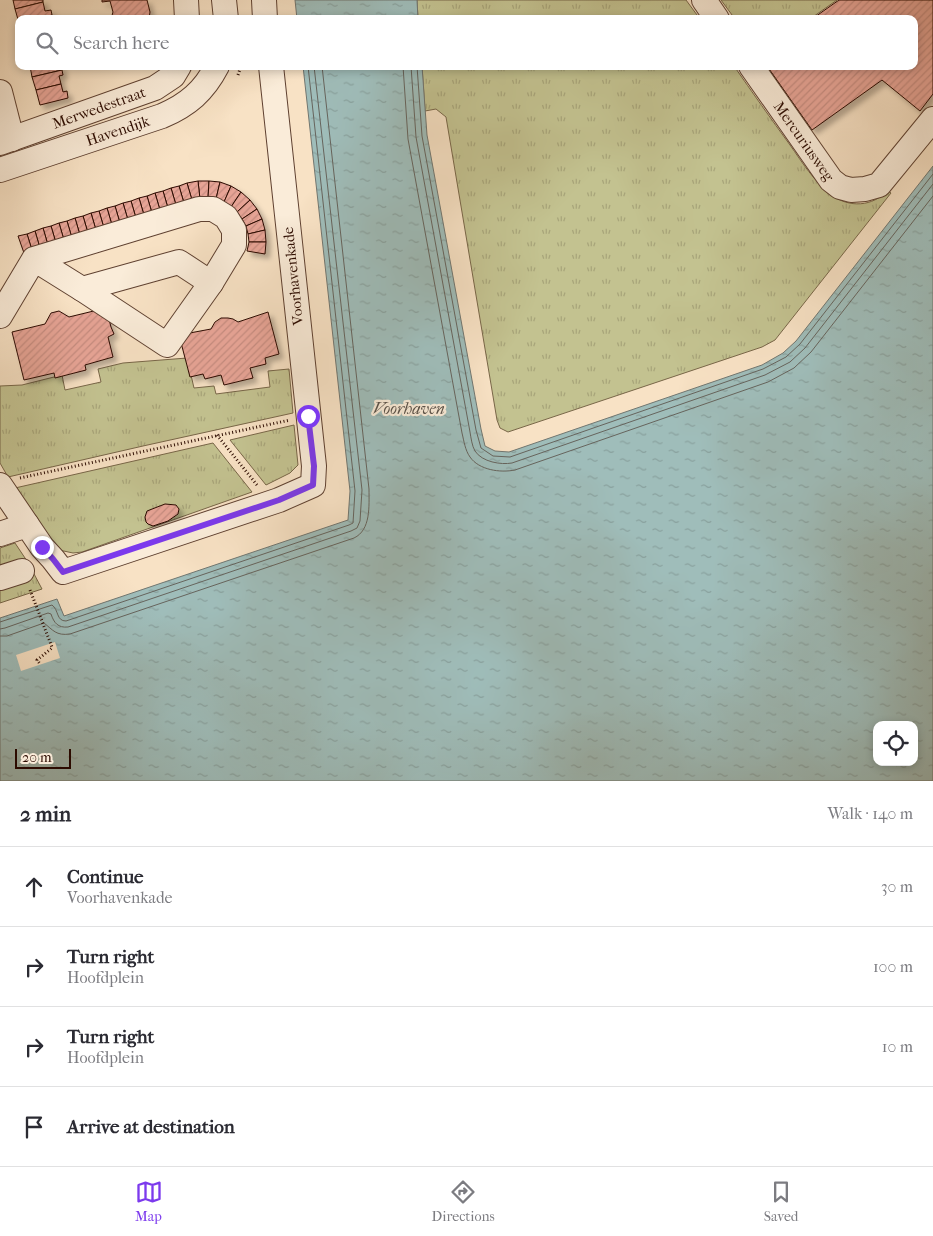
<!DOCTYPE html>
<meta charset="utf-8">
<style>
body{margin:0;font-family:"IM FELL French Canon",serif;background:#f7f7f7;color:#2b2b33}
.controls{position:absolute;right:15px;bottom:15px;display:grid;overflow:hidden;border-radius:10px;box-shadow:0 2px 8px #0003}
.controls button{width:45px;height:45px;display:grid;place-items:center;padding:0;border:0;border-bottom:1px solid #e1e1e2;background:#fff;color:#2b2b33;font:25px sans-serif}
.scale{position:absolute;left:15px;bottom:12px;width:56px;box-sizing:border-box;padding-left:5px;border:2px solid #2c0b00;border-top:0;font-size:14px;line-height:18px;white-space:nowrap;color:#2c0b00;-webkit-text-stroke:4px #faecd9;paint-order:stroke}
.stop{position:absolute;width:15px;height:15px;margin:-11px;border:4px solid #7c3aed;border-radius:50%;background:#fff}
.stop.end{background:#7c3aed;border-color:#fff;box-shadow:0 1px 5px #0008}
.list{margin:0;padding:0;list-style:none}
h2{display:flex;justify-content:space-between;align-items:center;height:65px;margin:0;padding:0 20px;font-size:21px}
h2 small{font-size:16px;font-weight:400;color:#7c7c81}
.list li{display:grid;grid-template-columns:32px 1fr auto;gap:15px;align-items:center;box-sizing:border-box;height:80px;padding:0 20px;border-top:1px solid #e1e1e2}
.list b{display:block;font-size:19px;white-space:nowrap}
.list p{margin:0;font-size:16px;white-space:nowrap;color:#7c7c81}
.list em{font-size:16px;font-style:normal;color:#7c7c81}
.icon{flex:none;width:28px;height:28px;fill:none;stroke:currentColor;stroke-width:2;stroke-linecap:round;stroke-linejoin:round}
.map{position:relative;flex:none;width:933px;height:781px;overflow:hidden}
.search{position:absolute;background:#fff;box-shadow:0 2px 8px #0003;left:15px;right:15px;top:15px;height:55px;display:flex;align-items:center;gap:12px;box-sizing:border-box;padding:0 18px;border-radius:10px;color:#7c7c81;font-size:19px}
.sheet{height:385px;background:#fff}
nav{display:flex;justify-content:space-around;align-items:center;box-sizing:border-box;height:70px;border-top:1px solid #e1e1e2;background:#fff;font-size:14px;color:#7c7c81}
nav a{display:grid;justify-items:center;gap:2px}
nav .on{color:#7c3aed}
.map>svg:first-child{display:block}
.grass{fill:url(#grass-tufts);stroke:#786648}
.water{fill:url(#water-ripples);stroke:#717670;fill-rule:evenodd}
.pier{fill:#f8e2c5}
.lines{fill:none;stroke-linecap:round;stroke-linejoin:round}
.shore{stroke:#66645d;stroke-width:1}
.building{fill:url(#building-hatch);stroke:#2c0b00;filter:url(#shadow)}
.minor-casing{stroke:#5f4131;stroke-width:26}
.path{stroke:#2c0b00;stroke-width:3;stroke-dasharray:1 2.5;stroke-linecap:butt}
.minor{stroke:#faecd9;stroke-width:24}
.route{stroke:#7c3aed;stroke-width:6}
.labels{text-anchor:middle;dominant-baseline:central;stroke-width:4.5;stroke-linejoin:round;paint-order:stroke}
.street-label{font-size:15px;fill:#2c0b00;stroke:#faecd9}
.water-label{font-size:16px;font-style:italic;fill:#5a524a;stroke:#faecd9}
</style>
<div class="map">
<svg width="933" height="781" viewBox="0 0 933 781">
<defs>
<pattern id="grass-tufts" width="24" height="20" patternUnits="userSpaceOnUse" patternTransform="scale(1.25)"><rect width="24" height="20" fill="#c3c290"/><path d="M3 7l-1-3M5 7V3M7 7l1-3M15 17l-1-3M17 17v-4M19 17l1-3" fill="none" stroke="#a8a57a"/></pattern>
<pattern id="water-ripples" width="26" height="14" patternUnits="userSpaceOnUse" patternTransform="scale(1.25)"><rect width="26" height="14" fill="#9fbdba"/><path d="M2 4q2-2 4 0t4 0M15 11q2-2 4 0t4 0" fill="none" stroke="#89a19e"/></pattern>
<pattern id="building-hatch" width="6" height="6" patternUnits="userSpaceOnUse" patternTransform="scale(1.25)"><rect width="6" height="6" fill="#e7a496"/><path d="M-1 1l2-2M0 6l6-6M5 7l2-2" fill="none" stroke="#c68c80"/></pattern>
<filter id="shadow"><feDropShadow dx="4.5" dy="4.5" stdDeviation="2.5" flood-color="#0004"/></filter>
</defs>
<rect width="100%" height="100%" fill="#f8e2c5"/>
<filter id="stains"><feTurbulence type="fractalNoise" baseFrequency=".004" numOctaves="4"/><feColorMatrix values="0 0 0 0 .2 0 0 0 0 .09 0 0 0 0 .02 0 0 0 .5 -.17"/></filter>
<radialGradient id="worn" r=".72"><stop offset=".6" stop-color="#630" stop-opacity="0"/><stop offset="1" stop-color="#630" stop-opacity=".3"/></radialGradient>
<!-- grass -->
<g class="grass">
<path d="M 417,0 L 686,0 L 700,19 L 418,19 Z"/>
<path d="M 721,0 L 837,0 L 810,19 L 735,19 Z"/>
<path d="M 422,66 L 734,66 C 752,92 771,119 790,145 C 802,162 814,182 832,195 C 848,208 874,207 887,190 L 891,193 L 775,340 L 762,347 L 508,432 L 500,428 L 497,420 L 446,117 L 436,109 L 425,111 Z"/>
<path d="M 187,358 L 194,388 L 214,386 L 216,394 L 270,387 L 268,371 L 289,369 L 293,413 L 143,446 L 8,477 L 0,463 L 0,386 L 22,385 L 62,375 L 65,390 L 101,382 L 98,369 L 123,363 Z"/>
<path d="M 294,425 L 298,465 L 290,473 L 266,485 L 230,440 Z"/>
<path d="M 213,443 L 252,492 L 82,552 L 73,553 L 59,550 L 15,488 Z"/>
<path d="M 15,543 L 27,561 L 0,570 L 0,548 Z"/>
<path d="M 33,572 L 42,589 L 0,603 L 0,583 Z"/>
</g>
<!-- water -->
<g class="water">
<path d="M 295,0 L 417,0 L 418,19 L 297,19 Z"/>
<path d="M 303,66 L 422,66 L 427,135 L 481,429 L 485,446 L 495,451 L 509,452 L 762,365 L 783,353 L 796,341 L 933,166 L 933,781 L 0,781 L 0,618 L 57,599 L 64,616 L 348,520 L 350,491 ZM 877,725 L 914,725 L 914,762 L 877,762 Z"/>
</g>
<!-- pier -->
<path class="pier" d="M 55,642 L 60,658 L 21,671 L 16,655 Z"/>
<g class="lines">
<!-- shore -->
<g class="shore">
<path d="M 403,66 L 408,139 L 462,433 C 464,441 465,450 470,457 C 479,470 500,473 515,470 L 768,382 L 794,368 L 811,352 L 933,196"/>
<path d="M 411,66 L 416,137 L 470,432 C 471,438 472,446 475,451 C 482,462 501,465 512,463 L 765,375 L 790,362 L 805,348 L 933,184"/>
<path d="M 417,66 L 422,136 L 476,430 L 481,448 L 493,456 L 510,457 L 763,369 L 786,357 L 800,344 L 933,174"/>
<path d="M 0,622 L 52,605 C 59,610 56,621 66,621 L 349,525 L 353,523 L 355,491 L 308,66"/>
<path d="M 0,629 L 5,628 L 48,613 L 51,614 C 54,623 58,628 68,627 L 351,531 L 357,528 L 360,521 L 362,490 L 314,66"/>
<path d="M 0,636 L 7,636 L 44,623 C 53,630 56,636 70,634 L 354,538 C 371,530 369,506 369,489 L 322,66"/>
</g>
</g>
<!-- building -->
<g class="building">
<path d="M 13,0 L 43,0 L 43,2 L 15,9 Z"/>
<path d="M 102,0 L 147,0 L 150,12 L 149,19 L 111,19 L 113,12 L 110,1 L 102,2 Z"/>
<path d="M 839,0 L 933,0 L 933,94 L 920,111 L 882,80 L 812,130 L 767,66 L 914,66 L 914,19 L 812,19 Z"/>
<path d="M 43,2 L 45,11 L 51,10 L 52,15 L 36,19 L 19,19 L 19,23 L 15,9 Z"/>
<path d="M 30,66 L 61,66 L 62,70 L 32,77 Z"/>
<path d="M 62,70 L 63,75 L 59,76 L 61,84 L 36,90 L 32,77 Z"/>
<path d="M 61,84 L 63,92 L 67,91 L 68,98 L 40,105 L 36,90 Z"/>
<path d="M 198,181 L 209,181 L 208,198 L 200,199 Z"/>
<path d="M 198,181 L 200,199 L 192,200 L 187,183 Z"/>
<path d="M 209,181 L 220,182 L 216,199 L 208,198 Z"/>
<path d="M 220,182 L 231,186 L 224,202 L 216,199 Z"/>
<path d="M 187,183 L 192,200 L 184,203 L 179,186 Z"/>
<path d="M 179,186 L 184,203 L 176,205 L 171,188 Z"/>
<path d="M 231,186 L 241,192 L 231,207 L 224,202 Z"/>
<path d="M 171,188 L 176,205 L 168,208 L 163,191 Z"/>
<path d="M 163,191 L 168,208 L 160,210 L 155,193 Z"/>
<path d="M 241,192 L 250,200 L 237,212 L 231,207 Z"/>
<path d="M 155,193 L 160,210 L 152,213 L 147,196 Z"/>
<path d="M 147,196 L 152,213 L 144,215 L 139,198 Z"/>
<path d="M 139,198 L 144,215 L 136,218 L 131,201 Z"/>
<path d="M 250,200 L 257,209 L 242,219 L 237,212 Z"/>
<path d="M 131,201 L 136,218 L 128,220 L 123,203 Z"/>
<path d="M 123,203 L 128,220 L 120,223 L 115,206 Z"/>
<path d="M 115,206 L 120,223 L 112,225 L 107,208 Z"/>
<path d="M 107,208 L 112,225 L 104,228 L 99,211 Z"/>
<path d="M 257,209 L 262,219 L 246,226 L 242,219 Z"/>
<path d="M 99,211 L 104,228 L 96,230 L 91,213 Z"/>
<path d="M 91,213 L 96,230 L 88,233 L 83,216 Z"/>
<path d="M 83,216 L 88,233 L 80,235 L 75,218 Z"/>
<path d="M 75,218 L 80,235 L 72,238 L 67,221 Z"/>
<path d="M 262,219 L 265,230 L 248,234 L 246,226 Z"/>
<path d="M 67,221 L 72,238 L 64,240 L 59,223 Z"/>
<path d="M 59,223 L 64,240 L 56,243 L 51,226 Z"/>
<path d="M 51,226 L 56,243 L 48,245 L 43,228 Z"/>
<path d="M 43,228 L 48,245 L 40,248 L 35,231 Z"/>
<path d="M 265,230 L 266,242 L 249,242 L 248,234 Z"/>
<path d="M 35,231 L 40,248 L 32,250 L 27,234 Z"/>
<path d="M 27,234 L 32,250 L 24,253 L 18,236 Z"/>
<path d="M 249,242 L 266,242 L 265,254 L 247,251 Z"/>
<path d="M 106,308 L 111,327 L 114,334 L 108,337 L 113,357 L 85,365 L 86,370 L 55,378 L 54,373 L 24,380 L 12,332 L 45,324 L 51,313 L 59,311 L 69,317 Z"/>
<path d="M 268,312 L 279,354 L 265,358 L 266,364 L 250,368 L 253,378 L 224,385 L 221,375 L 205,379 L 203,374 L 190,377 L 179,335 L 211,329 L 215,322 L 221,318 L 228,318 L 233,319 L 238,322 Z"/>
<path d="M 165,504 L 176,505 L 179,509 L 178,514 L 168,521 L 153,526 L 148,524 L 146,522 L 145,517 L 147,511 Z"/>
</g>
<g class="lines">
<!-- minor casing -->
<g class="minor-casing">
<g id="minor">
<path d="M 186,0 L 187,19"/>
<path d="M 224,0 L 226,19"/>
<path d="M 264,0 L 265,19"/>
<path d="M 704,0 L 717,19"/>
<path id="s1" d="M 751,66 L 831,180 L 840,187 L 851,190 L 865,189 L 879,185 L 933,119"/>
<path d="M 0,92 L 12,139"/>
<path id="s2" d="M 0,143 L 155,88 L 173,76 L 179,66"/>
<path id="s3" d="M 0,170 L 162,116 C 188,105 204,91 217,66"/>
<path d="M 82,289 L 179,262 L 211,283"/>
<path d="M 0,316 L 34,259 L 82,289 L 167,345 L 211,283 L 234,245 L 234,230 L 226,217 L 213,209 L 199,209 L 34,259"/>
<path d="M 0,485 L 42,547 L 53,559 L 63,572 L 279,500 L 313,485 L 314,466 L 271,66"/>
<path d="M 0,534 L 27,525"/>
<path d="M 0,578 L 22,571"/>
</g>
</g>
<!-- path -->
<g class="path">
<path d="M 238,75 L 241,66"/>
<path d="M 217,435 L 257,485"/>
<path d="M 20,478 L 290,420"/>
<path d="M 30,590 L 52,647 L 52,648 L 37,660 L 40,664"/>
</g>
<!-- minor -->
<use href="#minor" class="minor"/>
</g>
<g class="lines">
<!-- route -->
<path class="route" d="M 42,547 L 53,559 L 63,572 L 279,500 L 313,485 L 314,466 L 308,416"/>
</g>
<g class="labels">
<!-- street labels -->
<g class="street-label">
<text stroke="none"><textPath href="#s2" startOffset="105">Merwedestraat</textPath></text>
<text stroke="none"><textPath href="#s3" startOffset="124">Havendijk</textPath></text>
<text stroke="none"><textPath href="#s1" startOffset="92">Mercuriusweg</textPath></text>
<text transform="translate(293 276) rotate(-96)">Voorhavenkade</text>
</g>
<!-- water labels -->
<g class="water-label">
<text x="409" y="408">Voorhaven</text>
</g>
</g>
<rect width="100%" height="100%" filter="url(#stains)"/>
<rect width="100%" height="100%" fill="url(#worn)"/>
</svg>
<div class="controls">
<button><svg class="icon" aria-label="locate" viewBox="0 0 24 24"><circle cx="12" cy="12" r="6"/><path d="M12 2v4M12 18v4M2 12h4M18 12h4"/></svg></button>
</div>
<div class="scale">20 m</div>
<div class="stop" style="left:308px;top:416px"></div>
<div class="stop end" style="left:42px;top:547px"></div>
<div class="search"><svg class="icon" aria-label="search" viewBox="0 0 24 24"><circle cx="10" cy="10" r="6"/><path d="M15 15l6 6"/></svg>Search here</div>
</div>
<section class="sheet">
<h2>2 min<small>Walk · 140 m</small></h2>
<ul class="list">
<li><svg class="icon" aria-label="ahead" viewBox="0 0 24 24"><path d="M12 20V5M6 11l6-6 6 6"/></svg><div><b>Continue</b><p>Voorhavenkade</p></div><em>30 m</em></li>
<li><svg class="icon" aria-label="right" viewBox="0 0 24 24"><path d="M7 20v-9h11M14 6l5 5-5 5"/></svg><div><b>Turn right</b><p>Hoofdplein</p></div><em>100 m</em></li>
<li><svg class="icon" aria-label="right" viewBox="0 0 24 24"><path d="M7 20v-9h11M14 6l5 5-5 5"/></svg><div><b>Turn right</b><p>Hoofdplein</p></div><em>10 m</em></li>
<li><svg class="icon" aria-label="arrive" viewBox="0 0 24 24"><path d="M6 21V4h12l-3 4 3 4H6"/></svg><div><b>Arrive at destination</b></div></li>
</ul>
</section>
<nav>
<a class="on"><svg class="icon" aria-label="map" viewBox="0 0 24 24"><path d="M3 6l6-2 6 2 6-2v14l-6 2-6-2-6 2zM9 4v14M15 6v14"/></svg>Map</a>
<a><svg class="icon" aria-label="directions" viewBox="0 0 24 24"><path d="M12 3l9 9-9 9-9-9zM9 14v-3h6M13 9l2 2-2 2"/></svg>Directions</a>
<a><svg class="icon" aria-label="saved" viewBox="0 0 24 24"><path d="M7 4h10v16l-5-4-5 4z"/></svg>Saved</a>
</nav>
